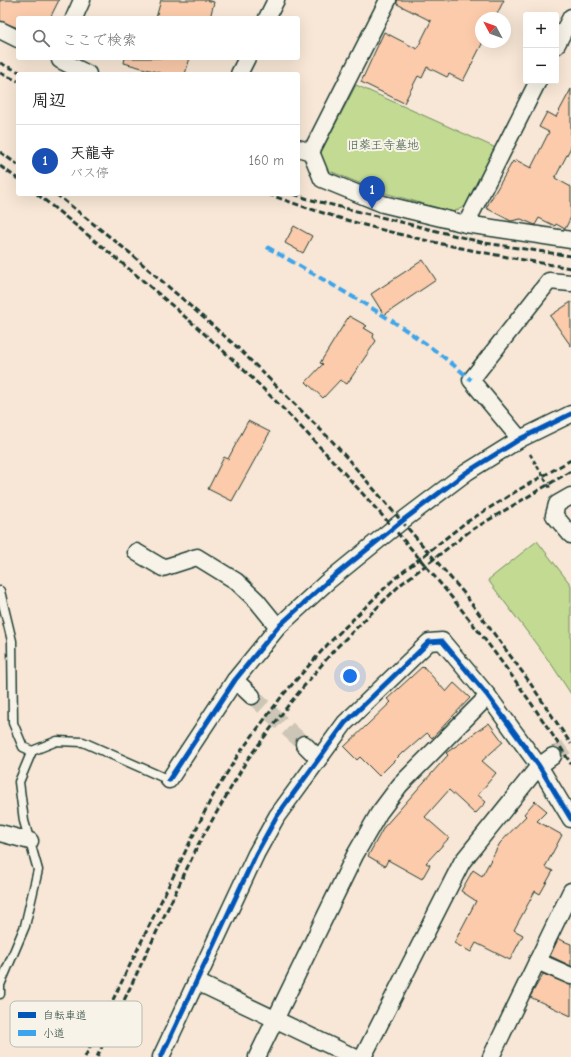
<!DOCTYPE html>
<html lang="ja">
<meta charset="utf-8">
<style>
body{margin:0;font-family:"Comic Neue","Klee One",sans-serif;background:#f2f2f2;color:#202124}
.controls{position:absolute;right:12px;top:12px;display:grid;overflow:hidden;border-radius:4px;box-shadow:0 4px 16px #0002}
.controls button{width:36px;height:36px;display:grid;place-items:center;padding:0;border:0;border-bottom:1px solid #e0e0e0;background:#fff;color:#202124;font:20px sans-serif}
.compass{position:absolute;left:475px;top:12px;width:36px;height:36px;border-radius:50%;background:#fff;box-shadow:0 4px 16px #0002;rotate:311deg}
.you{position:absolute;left:350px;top:676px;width:14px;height:14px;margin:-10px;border:3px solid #fff;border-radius:50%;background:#1a73e8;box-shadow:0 0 0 6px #1a73e833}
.badge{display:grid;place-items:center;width:26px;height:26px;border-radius:50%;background:#0b8043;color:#fff;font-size:13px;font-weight:700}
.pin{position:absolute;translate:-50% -33px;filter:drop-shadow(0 1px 2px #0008)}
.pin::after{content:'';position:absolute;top:21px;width:14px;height:12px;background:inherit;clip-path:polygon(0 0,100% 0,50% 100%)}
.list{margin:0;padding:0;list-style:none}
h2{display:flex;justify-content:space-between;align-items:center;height:52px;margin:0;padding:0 16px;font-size:17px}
h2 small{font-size:13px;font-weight:400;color:#757577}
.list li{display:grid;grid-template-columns:26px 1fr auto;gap:12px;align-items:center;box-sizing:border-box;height:72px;padding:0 16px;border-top:1px solid #e0e0e0}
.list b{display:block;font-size:15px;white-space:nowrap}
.list p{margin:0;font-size:13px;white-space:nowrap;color:#757577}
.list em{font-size:13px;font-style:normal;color:#757577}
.icon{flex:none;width:22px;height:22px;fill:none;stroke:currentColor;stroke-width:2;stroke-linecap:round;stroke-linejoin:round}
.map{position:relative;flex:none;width:571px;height:1057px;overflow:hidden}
.search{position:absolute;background:#fff;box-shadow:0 4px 16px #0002;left:16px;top:16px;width:284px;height:44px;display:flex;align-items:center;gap:10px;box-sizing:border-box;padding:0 14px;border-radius:4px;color:#757577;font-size:15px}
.panel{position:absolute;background:#fff;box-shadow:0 4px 16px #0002;left:16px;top:72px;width:284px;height:124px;border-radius:4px}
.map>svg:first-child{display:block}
.green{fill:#c2da91;stroke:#708c62}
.building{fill:#fbcbab;stroke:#1f3d34}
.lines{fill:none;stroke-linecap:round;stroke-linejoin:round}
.minor-tunnel{stroke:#cdc5b6;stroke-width:16;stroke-dasharray:16 8;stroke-linecap:butt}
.service-casing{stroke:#1f3d34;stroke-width:11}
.minor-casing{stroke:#1f3d34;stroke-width:19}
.path{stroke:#1f3d34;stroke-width:2.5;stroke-dasharray:4 3;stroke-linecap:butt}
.service{stroke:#f7f3e8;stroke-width:8}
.minor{stroke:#f7f3e8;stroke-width:16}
.rail{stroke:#1f3d34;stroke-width:3;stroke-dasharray:6 3;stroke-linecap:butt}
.quiet{stroke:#3da4eb;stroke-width:4;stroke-dasharray:8 4;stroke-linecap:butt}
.cycleway-casing{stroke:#f7f3e8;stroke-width:8}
.cycleway{stroke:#0057b8;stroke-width:5}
.labels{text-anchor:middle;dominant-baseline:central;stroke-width:4;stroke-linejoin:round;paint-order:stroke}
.park-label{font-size:12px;fill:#405c47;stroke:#f7f3e8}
.key{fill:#f7f3e8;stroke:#b6bcb2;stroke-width:1}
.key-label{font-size:11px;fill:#1f3d34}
</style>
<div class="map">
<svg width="571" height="1057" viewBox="0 0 571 1057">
<rect width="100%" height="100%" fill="#f8e7d6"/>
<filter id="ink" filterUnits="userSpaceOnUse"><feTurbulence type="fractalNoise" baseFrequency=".025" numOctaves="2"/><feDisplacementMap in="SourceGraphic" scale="8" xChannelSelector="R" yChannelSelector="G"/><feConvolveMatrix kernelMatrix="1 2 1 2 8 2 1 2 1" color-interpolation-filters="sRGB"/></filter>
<g filter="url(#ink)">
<!-- green -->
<g class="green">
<path d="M 356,85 L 496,148 L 468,205 L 453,212 L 381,192 L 325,169 L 320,154 Z"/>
<path d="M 537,541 L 571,585 L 571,694 L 552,665 L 488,580 Z"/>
</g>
<!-- building -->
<g class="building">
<path d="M 0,0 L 59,0 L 50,18 L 18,18 L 18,28 L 0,21 Z"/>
<path d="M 161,0 L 206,0 L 214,2 L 210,18 L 156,18 Z"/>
<path d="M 397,0 L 504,0 L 495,18 L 481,18 L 481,42 L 483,42 L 463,81 L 449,74 L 447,77 L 427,67 L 422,78 L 418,76 L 404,103 L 361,82 L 384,32 L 417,49 L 431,21 L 397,4 Z"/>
<path d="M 125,58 L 190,58 L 185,74 L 164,74 L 124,63 Z"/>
<path d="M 571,89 L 571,147 L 555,178 L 571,187 L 571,217 L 565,229 L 556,224 L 555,226 L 539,218 L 535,225 L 521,219 L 511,221 L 486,208 L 513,161 L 515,163 L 516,160 L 531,168 L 549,132 L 539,127 L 547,112 L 556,117 Z"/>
<path d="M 294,226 L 312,236 L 303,253 L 285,243 Z"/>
<path d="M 423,260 L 436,280 L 384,315 L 371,294 Z"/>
<path d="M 571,302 L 571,346 L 550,316 Z"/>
<path d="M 349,316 L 367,326 L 364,328 L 374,334 L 373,337 L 376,341 L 347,384 L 340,380 L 323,398 L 306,382 L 323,364 L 320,363 Z"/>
<path d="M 248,421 L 270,432 L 232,501 L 208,489 L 224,457 L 228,459 Z"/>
<path d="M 423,666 L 446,692 L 454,683 L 470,698 L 432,738 L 427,733 L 404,753 L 403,752 L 379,776 L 360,757 L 357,760 L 344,747 L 391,702 L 387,699 Z"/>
<path d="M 489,723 L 503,742 L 482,761 L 496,773 L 478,795 L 486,802 L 475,814 L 449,790 L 425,817 L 449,838 L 426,863 L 430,865 L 422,879 L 388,860 L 385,866 L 368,856 L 384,827 L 448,755 L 446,753 Z"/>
<path d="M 535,801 L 547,811 L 537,821 L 562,835 L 545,867 L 553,871 L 540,894 L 535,891 L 514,930 L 523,935 L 510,960 L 476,943 L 471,952 L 454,943 L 476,901 L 461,891 L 473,870 L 482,876 L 500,843 L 526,816 L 524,814 Z"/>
<path d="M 558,939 L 571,944 L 571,966 L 550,956 Z"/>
<path d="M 543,974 L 571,985 L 571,1016 L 530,997 Z"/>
</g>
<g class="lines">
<!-- minor-tunnel -->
<g class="minor-tunnel">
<path d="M 252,696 L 304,744"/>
<path d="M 553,756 L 571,743"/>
</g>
<!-- service casing -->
<g class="service-casing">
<g id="service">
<path d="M 0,591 L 12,641 L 13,723 L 23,747 L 32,751 L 57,741 L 83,742 L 169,780"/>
<path d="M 0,994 L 0,985 L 25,926 L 38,870 L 24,821 L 19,782 L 32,751"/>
</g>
</g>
<!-- minor casing -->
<g class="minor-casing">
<g id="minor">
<path d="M 74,18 L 82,0"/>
<path d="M 267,18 L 276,0"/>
<path d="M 0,30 L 18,39"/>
<path d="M 556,46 L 571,17"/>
<path d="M 61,58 L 60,60 L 88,74"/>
<path d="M 239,74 L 247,58"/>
<path d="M 298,148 L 311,152 L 322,179 L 383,204 L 466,224 L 571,240"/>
<path d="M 311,152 L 388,0"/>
<path d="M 466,224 L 538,81"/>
<path d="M 520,439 L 471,380 L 549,281 L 571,283"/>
<path d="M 571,496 L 557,504 L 554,515 L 571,535"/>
<path d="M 136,552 L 163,568 L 197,557 L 236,581 L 257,601 L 278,627"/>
<path d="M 235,680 L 252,696"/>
<path d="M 304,744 L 318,758"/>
<path d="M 169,780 L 235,680 L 278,627 L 327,582 L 402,521 L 467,472 L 520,439 L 571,414"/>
<path d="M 0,833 L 30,841"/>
<path d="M 537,961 L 571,976"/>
<path d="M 197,982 L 354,1057"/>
<path d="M 161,1057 L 256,854 L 277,816 L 345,723 L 429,642 L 442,641 L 488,696 L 539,766 L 571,819"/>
<path d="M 257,1057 L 355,855 L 379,813 L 400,785 L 488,696"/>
<path d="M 363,1057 L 462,862 L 539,766 L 553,756"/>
<path d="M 491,1057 L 571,891"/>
</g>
</g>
<!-- path -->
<path class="path" d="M 530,454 L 550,488"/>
<!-- service -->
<use href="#service" class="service"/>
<!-- minor -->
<use href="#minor" class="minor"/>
<!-- rail -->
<g class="rail">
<path d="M 0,63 L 24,74"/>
<path d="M 0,73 L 18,81"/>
<path d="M 0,152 L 18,165"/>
<path d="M 0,166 L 18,179"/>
<path d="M 37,194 C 103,247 168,300 230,357 C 276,400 320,446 362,493 C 438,577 511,667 571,764"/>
<path d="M 56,194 L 130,253 L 237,347 L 333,442 L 463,592 L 526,677 L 571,744"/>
<path d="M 268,194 C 366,231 468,251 571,268"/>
<path d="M 294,194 L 308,199 L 485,243 L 571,256"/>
<path d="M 85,1057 L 211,799 L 238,755 L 282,696 L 328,644 L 394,579 L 465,523 L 520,489 L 571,460"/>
<path d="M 97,1057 L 199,843 L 247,760 L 290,703 L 334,650 L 400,585 L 470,531 L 571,471"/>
</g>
<!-- quiet -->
<path class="quiet" d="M 267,247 C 336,288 411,326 471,380"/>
<!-- cycleway casing -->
<g class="cycleway-casing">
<g id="cycleway">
<path d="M 169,780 L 235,680 L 278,627 L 327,582 L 402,521 L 467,472 L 520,439 L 571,414"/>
<path d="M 161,1057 L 256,854 L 277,816 L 345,723 L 429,642 L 442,641 L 488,696 L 539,766 L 571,819"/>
</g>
</g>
<!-- cycleway -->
<use href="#cycleway" class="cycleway"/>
</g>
</g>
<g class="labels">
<!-- park labels -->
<g class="park-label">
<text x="383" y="145">旧薬王寺墓地</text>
</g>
</g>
<!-- legend -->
<rect x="10" y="1001" width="132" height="46" rx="6" class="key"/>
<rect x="18" y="1012" width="18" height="6" fill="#0057b8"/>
<rect x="18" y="1030" width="18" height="6" fill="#3da4eb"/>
<g class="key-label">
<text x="43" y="1019">自転車道</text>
<text x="43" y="1037">小道</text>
</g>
</svg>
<div class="controls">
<button>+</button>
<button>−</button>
</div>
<svg class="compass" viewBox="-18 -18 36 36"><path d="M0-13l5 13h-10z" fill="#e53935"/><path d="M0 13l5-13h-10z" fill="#757577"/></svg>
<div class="you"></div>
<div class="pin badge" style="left:372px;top:209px;background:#1a4fb4">1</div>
<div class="search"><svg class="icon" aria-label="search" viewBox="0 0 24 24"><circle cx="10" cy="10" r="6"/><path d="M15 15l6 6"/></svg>ここで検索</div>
<section class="panel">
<h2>周辺<small></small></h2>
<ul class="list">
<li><span class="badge" style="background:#1a4fb4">1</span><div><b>天龍寺</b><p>バス停</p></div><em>160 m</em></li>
</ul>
</section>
</div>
